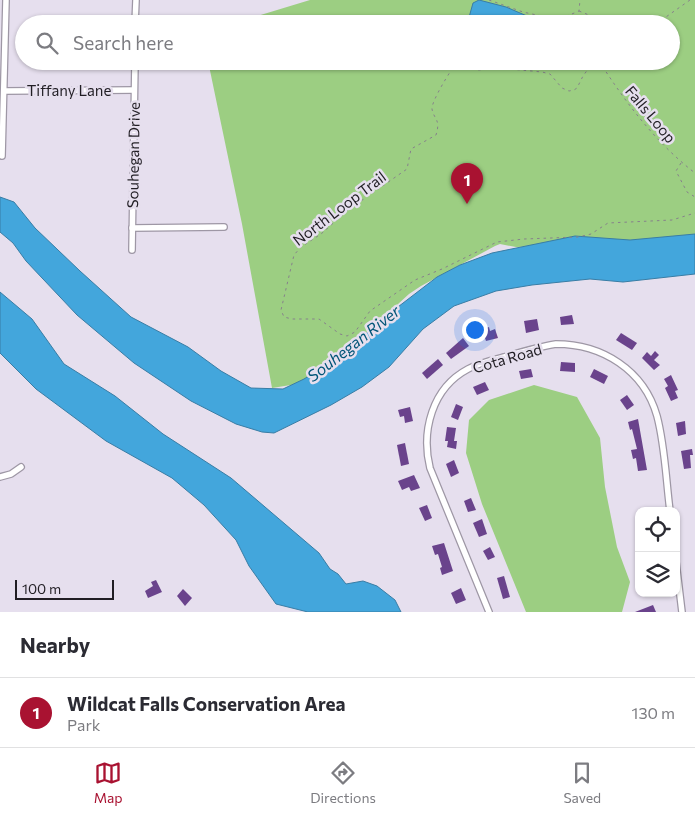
<!DOCTYPE html>
<style>
body{margin:0;font-family:Commissioner,sans-serif;background:#f7f7f7;color:#2b2b33}
.controls{position:absolute;right:15px;bottom:15px;display:grid;overflow:hidden;border-radius:10px;box-shadow:0 1px 4px #0004}
.controls button{width:45px;height:45px;display:grid;place-items:center;padding:0;border:0;border-bottom:1px solid #e1e1e2;background:#fff;color:#2b2b33;font:25px sans-serif}
.scale{position:absolute;left:15px;bottom:12px;width:99px;box-sizing:border-box;padding-left:5px;border:2px solid #211e24;border-top:0;font-size:14px;line-height:18px;white-space:nowrap;color:#211e24;-webkit-text-stroke:4px #e6dfee;paint-order:stroke}
.you{position:absolute;left:474px;top:329px;width:18px;height:18px;margin:-12px;border:4px solid #fff;border-radius:50%;background:#1a73e8;box-shadow:0 0 0 8px #1a73e833}
.badge{display:grid;place-items:center;width:32px;height:32px;border-radius:50%;background:#a91231;color:#fff;font-size:16px;font-weight:700}
.pin{position:absolute;translate:-50% -41px;filter:drop-shadow(0 1px 2px #0008)}
.pin::after{content:'';position:absolute;top:26px;width:18px;height:15px;background:inherit;clip-path:polygon(0 0,100% 0,50% 100%)}
.list{margin:0;padding:0;list-style:none}
h2{display:flex;justify-content:space-between;align-items:center;height:65px;margin:0;padding:0 20px;font-size:21px}
h2 small{font-size:16px;font-weight:400;color:#7c7c81}
.list li{display:grid;grid-template-columns:32px 1fr auto;gap:15px;align-items:center;box-sizing:border-box;height:70px;padding:0 20px;border-top:1px solid #e1e1e2}
.list b{display:block;font-size:19px;white-space:nowrap}
.list p{margin:0;font-size:16px;white-space:nowrap;color:#7c7c81}
.list em{font-size:16px;font-style:normal;color:#7c7c81}
.icon{flex:none;width:28px;height:28px;fill:none;stroke:currentColor;stroke-width:2;stroke-linecap:round;stroke-linejoin:round}
.map{position:relative;flex:none;width:695px;height:612px;overflow:hidden}
.search{position:absolute;background:#fff;box-shadow:0 1px 4px #0004;left:15px;right:15px;top:15px;height:55px;display:flex;align-items:center;gap:12px;box-sizing:border-box;padding:0 18px;border-radius:28px;color:#7c7c81;font-size:19px}
.sheet{height:135px;background:#fff}
nav{display:flex;justify-content:space-around;align-items:center;box-sizing:border-box;height:70px;border-top:1px solid #e1e1e2;background:#fff;font-size:14px;color:#7c7c81}
nav a{display:grid;justify-items:center;gap:2px}
nav .on{color:#a91231}
.map>svg:first-child{display:block}
.green{fill:#9cce82}
.water{fill:#43a6dc;stroke:#397da5}
.building{fill:#6a438c}
.lines{fill:none;stroke-linecap:round;stroke-linejoin:round}
.street-casing{stroke:#9e97a5;stroke-width:8}
.path{stroke:#86818b;stroke-width:1;stroke-dasharray:2.5 4;stroke-linecap:butt}
.street{stroke:#fff;stroke-width:5.5}
.labels{text-anchor:middle;dominant-baseline:central;stroke-width:5;stroke-linejoin:round;paint-order:stroke}
.street-label{font-size:15px;fill:#211e24;stroke:#e6dfee}
.water-label{font-size:16px;font-style:italic;fill:#025578;stroke:#e6dfee}
</style>
<div class="map">
<svg width="695" height="612" viewBox="0 0 695 612">
<rect width="100%" height="100%" fill="#e6dfee"/>
<!-- green -->
<g class="green">
<path d="M 310,0 L 695,0 L 695,236 L 661,238 L 631,244 L 516,247 L 500,244 L 495,246 L 421,286 L 409,294 L 351,347 L 317,374 L 297,384 L 272,388 L 242,224 L 208,61 L 671,61 L 671,24 L 231,24 Z"/>
<path d="M 534,385 L 577,397 L 600,438 L 605,487 L 617,547 L 630,582 L 622,612 L 526,612 L 482,504 L 466,453 L 469,420 L 489,400 Z"/>
</g>
<!-- water -->
<g class="water">
<path d="M 479,0 L 506,7 L 527,16 L 528,22 L 526,24 L 472,24 L 468,21 L 473,3 Z"/>
<path d="M 0,197 L 14,202 L 35,228 L 80,271 L 131,317 L 188,347 L 221,371 L 251,388 L 283,389 L 304,379 L 345,354 L 377,323 L 437,277 L 460,265 L 492,253 L 575,236 L 630,240 L 695,234 L 695,274 L 623,282 L 590,279 L 532,285 L 496,291 L 454,306 L 423,329 L 389,367 L 362,387 L 331,405 L 274,433 L 262,432 L 236,424 L 191,401 L 134,363 L 77,315 L 26,261 L 13,243 L 0,232 Z"/>
<path d="M 0,292 L 32,319 L 64,364 L 115,396 L 163,434 L 231,478 L 319,553 L 330,569 L 338,574 L 346,584 L 363,581 L 377,586 L 395,600 L 401,612 L 308,612 L 276,604 L 249,566 L 236,540 L 204,505 L 172,478 L 106,441 L 36,389 L 0,353 Z"/>
</g>
<!-- building -->
<g class="building">
<path d="M 572,315 L 574,324 L 561,325 L 560,317 Z"/>
<path d="M 537,319 L 539,330 L 526,333 L 524,321 Z"/>
<path d="M 489,327 L 490,331 L 495,329 L 498,338 L 486,341 L 482,329 Z"/>
<path d="M 621,333 L 637,343 L 632,350 L 616,340 Z"/>
<path d="M 463,338 L 469,346 L 451,359 L 446,353 Z"/>
<path d="M 655,351 L 659,355 L 654,360 L 660,365 L 654,370 L 642,358 L 647,352 L 651,356 Z"/>
<path d="M 438,359 L 443,365 L 427,379 L 422,373 Z"/>
<path d="M 561,362 L 575,363 L 575,372 L 560,371 Z"/>
<path d="M 531,369 L 533,377 L 521,379 L 519,371 Z"/>
<path d="M 594,369 L 608,376 L 604,384 L 590,377 Z"/>
<path d="M 671,375 L 678,390 L 675,391 L 678,398 L 671,401 L 665,388 L 668,386 L 664,379 Z"/>
<path d="M 485,382 L 489,390 L 477,395 L 473,387 Z"/>
<path d="M 627,395 L 634,405 L 627,410 L 620,400 Z"/>
<path d="M 456,404 L 463,407 L 458,420 L 451,417 Z"/>
<path d="M 410,407 L 413,421 L 405,423 L 404,416 L 400,417 L 398,410 Z"/>
<path d="M 638,419 L 647,470 L 638,471 L 636,458 L 633,459 L 631,450 L 637,449 L 632,429 L 630,430 L 628,422 Z"/>
<path d="M 685,421 L 686,434 L 678,436 L 676,423 Z"/>
<path d="M 447,427 L 456,428 L 454,441 L 457,441 L 456,449 L 447,447 L 448,441 L 445,441 Z"/>
<path d="M 405,443 L 409,464 L 401,466 L 397,445 Z"/>
<path d="M 692,449 L 693,455 L 690,455 L 691,468 L 684,469 L 681,451 Z"/>
<path d="M 454,460 L 459,473 L 451,477 L 446,464 Z"/>
<path d="M 414,475 L 420,488 L 411,491 L 409,487 L 402,490 L 398,481 Z"/>
<path d="M 471,498 L 476,510 L 468,512 L 464,501 Z"/>
<path d="M 427,505 L 432,518 L 425,521 L 419,508 Z"/>
<path d="M 482,519 L 487,534 L 479,537 L 473,523 Z"/>
<path d="M 444,543 L 453,571 L 442,575 L 440,568 L 442,567 L 438,554 L 435,555 L 432,546 Z"/>
<path d="M 490,547 L 495,557 L 488,560 L 483,551 Z"/>
<path d="M 504,576 L 510,597 L 503,599 L 497,578 Z"/>
<path d="M 156,580 L 162,592 L 148,598 L 145,591 L 153,586 L 151,582 Z"/>
<path d="M 461,588 L 466,600 L 456,604 L 451,593 Z"/>
<path d="M 183,589 L 192,598 L 185,606 L 177,596 Z"/>
<path d="M 653,605 L 656,612 L 635,612 Z"/>
</g>
<g class="lines">
<!-- street casing -->
<g class="street-casing">
<g id="street">
<path d="M 135,24 L 136,0"/>
<path d="M 4,91 L 134,90"/>
<path d="M 2,156 L 6,0"/>
<path d="M 132,228 L 224,227"/>
<path d="M 132,250 L 135,61"/>
<path d="M 0,477 L 11,474 L 21,467"/>
<path d="M 676,562 L 682,612"/>
<path d="M 489,612 L 430,468 C 421,431 432,388 468,369 C 479,363 492,360 504,357 C 521,352 538,347 556,344 C 602,344 644,370 657,416 C 665,446 666,480 670,511"/>
</g>
</g>
<!-- path -->
<g class="path">
<path d="M 489,0 L 523,12 L 559,20 L 564,24"/>
<path d="M 579,11 L 611,24"/>
<path d="M 560,19 L 579,11 L 580,0"/>
<path d="M 656,24 L 690,0"/>
<path d="M 594,61 L 583,76 L 577,88 L 574,90 L 569,91 L 562,88 L 550,74 L 542,72 L 500,68 L 478,70 L 472,68 L 467,63 L 456,64 C 451,69 431,102 432,109 C 434,120 441,119 436,135 L 411,149 L 407,169 L 348,210 L 321,234 L 301,247 L 294,255 L 281,310 L 284,317 L 292,319 L 319,319 L 340,334 L 347,336 L 355,332 L 370,311 L 415,280 L 442,269 L 497,242 L 524,239 L 578,237 L 591,234 L 608,223 L 672,220 L 695,213"/>
<path d="M 599,61 C 626,103 655,142 695,173"/>
<path d="M 681,163 L 676,171 L 687,192 L 695,197"/>
</g>
<!-- street -->
<use href="#street" class="street"/>
</g>
<g class="labels">
<!-- street labels -->
<g class="street-label">
<text x="69" y="90">Tiffany Lane</text>
<text transform="translate(651 114) rotate(50)">Falls Loop</text>
<text transform="translate(133 155) rotate(-89)">Souhegan Drive</text>
<text transform="translate(339 208) rotate(-37)">North Loop Trail</text>
<text transform="translate(507 358) rotate(-16)">Cota Road</text>
</g>
<!-- water labels -->
<g class="water-label">
<text transform="translate(353 343) rotate(-38)">Souhegan River</text>
</g>
</g>
</svg>
<div class="controls">
<button><svg class="icon" aria-label="locate" viewBox="0 0 24 24"><circle cx="12" cy="12" r="6"/><path d="M12 2v4M12 18v4M2 12h4M18 12h4"/></svg></button>
<button><svg class="icon" aria-label="layers" viewBox="0 0 24 24"><path d="M12 4l9 5-9 5-9-5zM3 14l9 5 9-5"/></svg></button>
</div>
<div class="scale">100 m</div>
<div class="you"></div>
<div class="pin badge" style="left:467px;top:204px">1</div>
<div class="search"><svg class="icon" aria-label="search" viewBox="0 0 24 24"><circle cx="10" cy="10" r="6"/><path d="M15 15l6 6"/></svg>Search here</div>
</div>
<section class="sheet">
<h2>Nearby<small></small></h2>
<ul class="list">
<li><span class="badge">1</span><div><b>Wildcat Falls Conservation Area</b><p>Park</p></div><em>130 m</em></li>
</ul>
</section>
<nav>
<a class="on"><svg class="icon" aria-label="map" viewBox="0 0 24 24"><path d="M3 6l6-2 6 2 6-2v14l-6 2-6-2-6 2zM9 4v14M15 6v14"/></svg>Map</a>
<a><svg class="icon" aria-label="directions" viewBox="0 0 24 24"><path d="M12 3l9 9-9 9-9-9zM9 14v-3h6M13 9l2 2-2 2"/></svg>Directions</a>
<a><svg class="icon" aria-label="saved" viewBox="0 0 24 24"><path d="M7 4h10v16l-5-4-5 4z"/></svg>Saved</a>
</nav>
